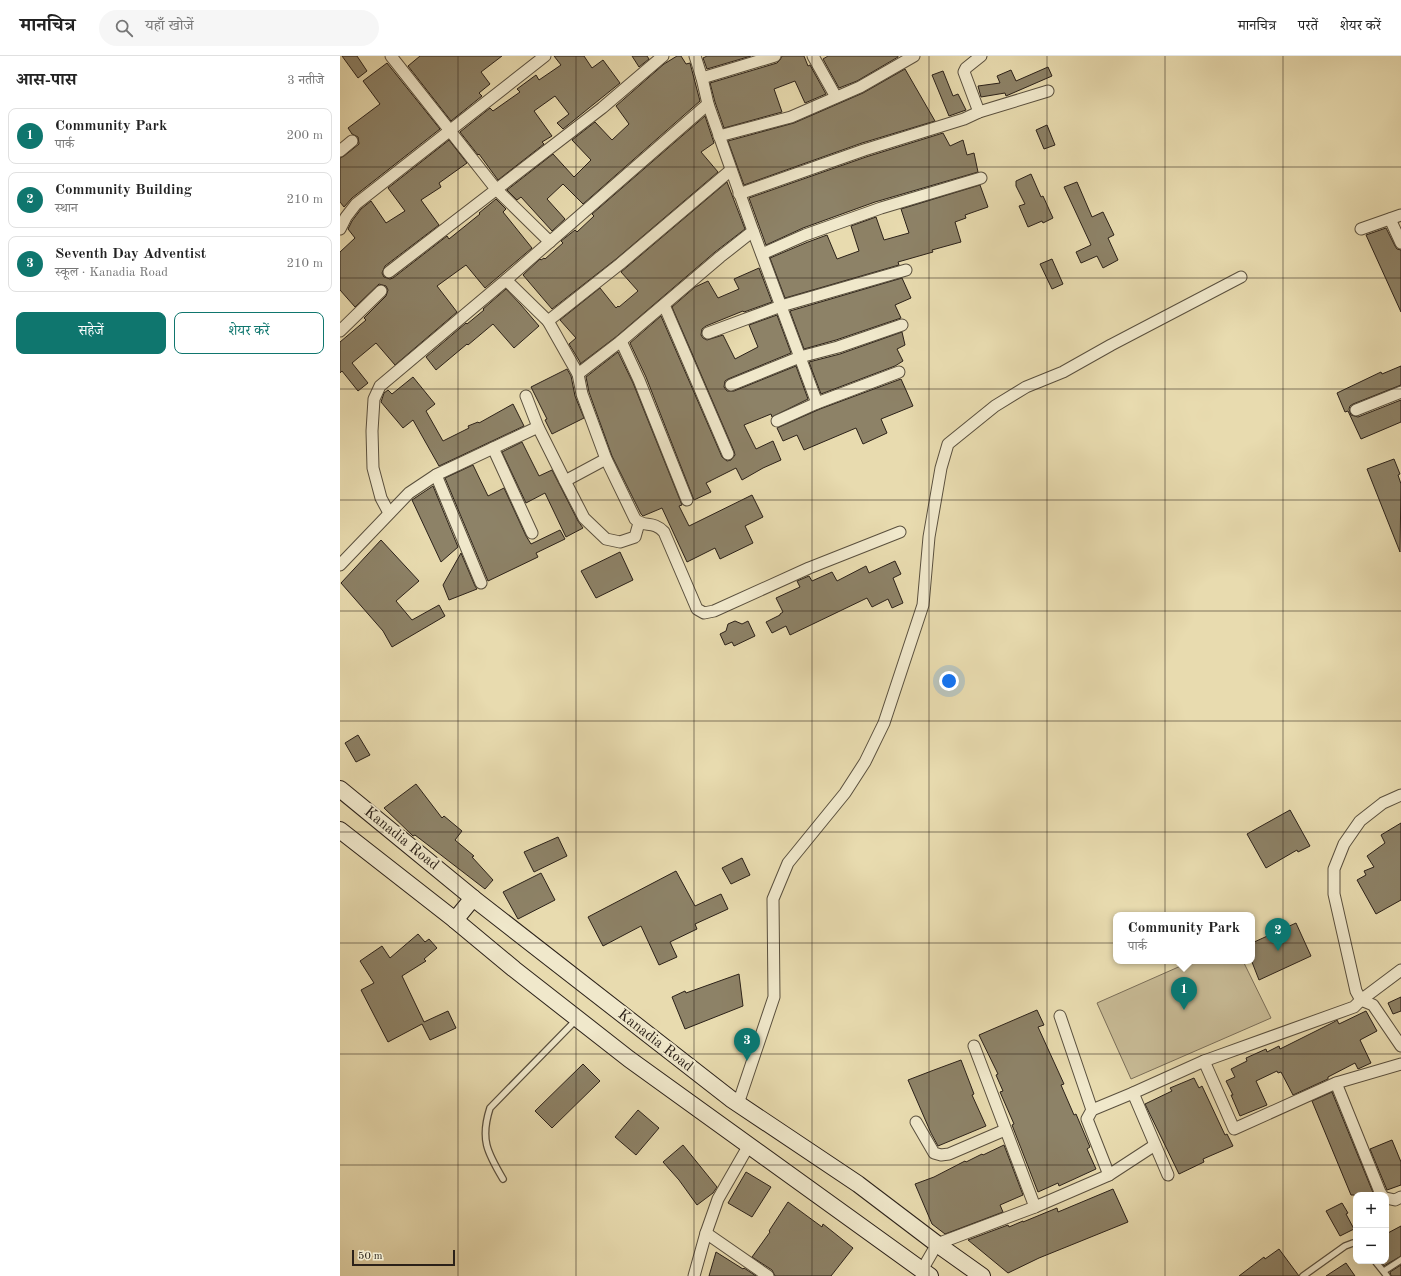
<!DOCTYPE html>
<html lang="hi">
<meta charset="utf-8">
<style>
body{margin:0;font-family:"Old Standard TT","Noto Serif Devanagari",serif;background:#f6f6f6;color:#222}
.controls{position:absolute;right:12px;bottom:12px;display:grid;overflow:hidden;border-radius:8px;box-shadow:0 4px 16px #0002}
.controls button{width:36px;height:36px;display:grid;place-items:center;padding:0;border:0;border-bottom:1px solid #e0e0e0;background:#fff;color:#222;font:20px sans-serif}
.scale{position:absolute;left:12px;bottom:10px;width:103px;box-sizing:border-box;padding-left:4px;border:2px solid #2b2119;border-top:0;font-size:11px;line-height:14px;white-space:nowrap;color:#2b2119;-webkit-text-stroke:3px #f0e8cb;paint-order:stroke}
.you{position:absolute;left:609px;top:625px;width:14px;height:14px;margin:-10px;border:3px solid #fff;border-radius:50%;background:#1a73e8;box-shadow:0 0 0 6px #1a73e833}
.badge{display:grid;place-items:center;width:26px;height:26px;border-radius:50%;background:#0f766e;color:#fff;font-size:13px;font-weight:700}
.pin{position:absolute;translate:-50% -33px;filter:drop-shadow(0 1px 2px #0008)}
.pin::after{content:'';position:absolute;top:21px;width:14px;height:12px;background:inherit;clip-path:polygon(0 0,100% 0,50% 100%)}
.popup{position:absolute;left:773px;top:856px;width:142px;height:52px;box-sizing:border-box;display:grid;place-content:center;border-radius:8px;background:#fff;filter:drop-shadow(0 1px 3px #0005);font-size:13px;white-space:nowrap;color:#767676}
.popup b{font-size:15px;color:#222}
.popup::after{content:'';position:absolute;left:50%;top:100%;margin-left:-8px;border:8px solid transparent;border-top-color:#fff}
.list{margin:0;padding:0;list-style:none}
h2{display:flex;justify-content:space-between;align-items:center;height:52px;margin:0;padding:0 16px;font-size:17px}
h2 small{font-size:13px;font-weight:400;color:#767676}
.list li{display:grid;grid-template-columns:26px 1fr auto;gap:12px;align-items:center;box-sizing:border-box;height:56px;margin:0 8px 8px;padding:0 8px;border:1px solid #e0e0e0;border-radius:8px}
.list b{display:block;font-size:15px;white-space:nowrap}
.list p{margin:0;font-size:13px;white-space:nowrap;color:#767676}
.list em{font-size:13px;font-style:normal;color:#767676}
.actions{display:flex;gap:8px;padding:12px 16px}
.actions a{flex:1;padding:9px 0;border:1px solid #0f766e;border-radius:8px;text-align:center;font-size:14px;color:#0f766e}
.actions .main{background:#0f766e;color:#fff}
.icon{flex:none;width:22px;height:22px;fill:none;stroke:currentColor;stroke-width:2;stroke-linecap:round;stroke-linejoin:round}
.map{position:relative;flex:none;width:1061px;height:1220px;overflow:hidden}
header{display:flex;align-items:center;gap:24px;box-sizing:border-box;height:56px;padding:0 20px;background:#fff;border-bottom:1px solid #e0e0e0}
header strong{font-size:19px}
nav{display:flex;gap:22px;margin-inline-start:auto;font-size:14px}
.search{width:280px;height:36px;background:#f6f6f6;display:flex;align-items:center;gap:10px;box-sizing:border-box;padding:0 14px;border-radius:22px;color:#767676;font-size:15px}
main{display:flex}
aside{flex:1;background:#fff}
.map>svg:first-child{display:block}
.green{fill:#c8bb96;stroke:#7a6e58}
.building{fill:#8d8267;stroke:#2b2119}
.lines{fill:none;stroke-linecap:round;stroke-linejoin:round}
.service-casing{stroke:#5a503e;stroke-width:8}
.minor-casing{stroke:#5a503e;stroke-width:13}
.secondary-casing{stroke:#2b2119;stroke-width:18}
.service{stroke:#f0e8cb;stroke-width:5.5}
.minor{stroke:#f0e8cb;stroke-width:11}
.secondary{stroke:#f0e8cb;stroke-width:16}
.grid{fill:none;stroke:#2b2119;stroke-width:1;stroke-opacity:0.55}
.labels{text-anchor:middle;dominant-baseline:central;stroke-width:4;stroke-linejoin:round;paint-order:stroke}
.street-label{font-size:15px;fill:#2b2119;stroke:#f0e8cb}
</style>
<header>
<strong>मानचित्र</strong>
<div class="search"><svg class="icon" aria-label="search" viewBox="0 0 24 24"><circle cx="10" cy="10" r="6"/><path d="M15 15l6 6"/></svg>यहाँ खोजें</div>
<nav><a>मानचित्र</a><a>परतें</a><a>शेयर करें</a></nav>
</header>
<main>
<aside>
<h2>आस-पास<small>3 नतीजे</small></h2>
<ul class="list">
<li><span class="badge">1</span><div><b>Community Park</b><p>पार्क</p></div><em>200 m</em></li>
<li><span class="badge">2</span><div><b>Community Building</b><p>स्थान</p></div><em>210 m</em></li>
<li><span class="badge">3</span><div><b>Seventh Day Adventist</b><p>स्कूल · Kanadia Road</p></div><em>210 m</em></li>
</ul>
<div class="actions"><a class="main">सहेजें</a><a>शेयर करें</a></div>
</aside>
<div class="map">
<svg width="1061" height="1220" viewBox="0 0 1061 1220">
<rect width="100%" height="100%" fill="#e8dbaf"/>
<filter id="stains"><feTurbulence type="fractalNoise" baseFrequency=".005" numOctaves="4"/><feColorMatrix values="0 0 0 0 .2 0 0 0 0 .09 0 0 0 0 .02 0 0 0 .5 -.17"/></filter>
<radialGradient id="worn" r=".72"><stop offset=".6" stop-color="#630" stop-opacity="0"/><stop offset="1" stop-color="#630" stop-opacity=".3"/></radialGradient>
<!-- green -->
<path class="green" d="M 852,905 L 903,905 L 931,962 L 791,1023 L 757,947 Z"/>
<!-- building -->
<g class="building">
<path d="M 2,0 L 17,0 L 27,15 L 18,22 Z"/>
<path d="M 80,0 L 162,0 L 141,16 L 150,28 L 139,37 L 142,40 L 111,65 L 68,10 Z"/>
<path d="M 214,0 L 244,0 L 252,12 L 263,4 L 280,27 L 223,73 L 217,67 L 229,58 L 215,40 L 194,55 L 212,80 L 202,86 L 204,88 L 158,124 L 139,98 L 138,99 L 120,76 L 150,52 L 153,55 L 180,36 L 177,33 L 196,19 L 199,24 L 221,9 Z"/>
<path d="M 292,0 L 307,0 L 309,3 L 299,11 Z"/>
<path d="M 337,0 L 341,0 L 346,8 L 350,7 L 360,45 L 243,148 L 223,128 L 207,143 L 225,163 L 212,175 L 181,141 L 177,144 L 167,134 L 213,98 L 234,121 L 251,104 L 232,84 L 255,66 L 272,84 L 289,68 L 276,50 L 324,8 Z"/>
<path d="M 367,0 L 411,0 L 367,13 L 363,2 Z"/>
<path d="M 442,0 L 464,0 L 468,10 L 470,9 L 486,38 L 465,47 L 455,25 L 434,33 L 442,56 L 384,72 L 375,46 L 370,27 L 437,7 L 440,4 Z"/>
<path d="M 488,0 L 558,0 L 558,1 L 517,25 L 499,32 L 483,3 Z"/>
<path d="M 47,7 L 100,73 L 12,142 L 4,151 L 0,146 L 0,102 L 4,100 L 19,88 L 18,81 L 12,78 L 8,72 L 40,48 L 23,25 Z"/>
<path d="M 708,11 L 712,20 L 666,40 L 665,37 L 641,41 L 638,30 L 660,27 L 657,20 L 671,14 L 676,25 Z"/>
<path d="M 565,13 L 595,65 L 522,87 L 404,129 L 388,85 L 454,67 L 523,37 Z"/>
<path d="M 603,15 L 613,40 L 618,38 L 626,54 L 609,60 L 592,19 Z"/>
<path d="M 365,60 L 374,87 L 361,96 L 378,116 L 276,203 L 212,253 L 183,219 L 200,203 L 201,204 L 204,202 L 205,203 L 223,187 L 221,185 L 235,174 L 237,176 L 254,160 L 252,158 Z"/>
<path d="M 707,69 L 715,89 L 704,93 L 696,74 Z"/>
<path d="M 603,77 L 610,90 L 623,84 L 627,99 L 634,97 L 638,116 L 535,146 L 463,172 L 426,189 L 409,142 L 526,101 Z"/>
<path d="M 109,84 L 127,107 L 99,127 L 101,131 L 81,144 L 99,169 L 45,210 L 42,217 L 44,221 L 50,223 L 53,222 L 107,180 L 109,183 L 140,158 L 139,157 L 156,143 L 166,153 L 163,156 L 192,192 L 145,232 L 126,209 L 97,230 L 117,256 L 55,309 L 36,287 L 12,307 L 28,327 L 18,335 L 2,315 L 0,317 L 0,286 L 26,264 L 24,262 L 46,240 L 48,234 L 46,230 L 39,228 L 15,251 L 0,234 L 0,196 L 15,182 L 8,173 L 12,165 L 21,153 L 31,145 L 46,167 L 65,155 L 48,132 Z"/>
<path d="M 691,118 L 701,141 L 703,140 L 713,162 L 703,167 L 702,165 L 688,171 L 679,150 L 685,148 L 676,130 L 676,125 Z"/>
<path d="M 387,126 L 405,173 L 375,196 L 277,280 L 240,308 L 240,306 L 229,288 L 236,282 L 220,264 L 260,232 L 276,252 L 278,250 L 279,251 L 298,235 L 281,216 Z"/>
<path d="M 737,126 L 752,161 L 763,156 L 774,179 L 768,182 L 778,204 L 763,212 L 757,200 L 741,207 L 736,196 L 751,189 L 724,131 Z"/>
<path d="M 640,129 L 648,151 L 625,159 L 626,162 L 615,166 L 621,186 L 592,194 L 593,196 L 558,206 L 559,209 L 445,242 L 430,202 L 468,186 L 487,179 L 497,203 L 519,195 L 511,170 L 536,161 L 544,184 L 569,177 L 561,153 Z"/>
<path d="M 1046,172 L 1055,190 L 1057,193 L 1061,194 L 1061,256 L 1026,179 Z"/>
<path d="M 712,203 L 723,228 L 712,233 L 700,208 Z"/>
<path d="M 419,212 L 432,246 L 404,256 L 403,255 L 366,270 L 362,273 L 361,279 L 363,282 L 367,284 L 383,279 L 395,303 L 418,291 L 409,269 L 437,259 L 451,297 L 388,323 L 385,325 L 384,331 L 387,335 L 394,335 L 456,310 L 468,343 L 432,361 L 431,358 L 404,369 L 416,393 L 433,385 L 441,404 L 423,412 L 402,424 L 396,412 L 366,427 L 371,436 L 354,444 L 306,321 L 290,287 L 321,260 L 382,401 L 387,405 L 391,404 L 395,399 L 394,395 L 332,251 L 355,231 L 368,225 L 378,242 L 399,233 L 394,223 Z"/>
<path d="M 562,222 L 571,242 L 555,249 L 561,262 L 496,284 L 464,293 L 450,255 Z"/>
<path d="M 166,233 L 181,249 L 199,270 L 174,292 L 153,268 L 128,289 L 127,288 L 96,314 L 86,301 L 126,267 L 127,268 L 144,254 L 143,253 Z"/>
<path d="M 562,276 L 565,289 L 557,293 L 563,305 L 555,310 L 481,338 L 469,306 L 500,298 Z"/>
<path d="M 278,296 L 293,327 L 342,449 L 339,450 L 349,470 L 412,439 L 423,461 L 405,470 L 413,487 L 380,503 L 375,492 L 347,506 L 322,452 L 303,460 L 301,458 L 272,400 L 249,336 L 246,321 Z"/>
<path d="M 1061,310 L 1061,329 L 1013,348 L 1010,350 L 1009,353 L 1011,359 L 1018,361 L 1061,344 L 1061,366 L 1021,383 L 1008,355 L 1005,356 L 997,337 L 1041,316 L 1042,318 Z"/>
<path d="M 227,313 L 231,320 L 235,340 L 244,362 L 212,378 L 205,364 L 207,363 L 191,331 Z"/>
<path d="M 73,321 L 95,348 L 86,355 L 103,385 L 129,372 L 128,370 L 138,366 L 139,367 L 173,348 L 184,370 L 99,410 L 73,364 L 63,372 L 41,346 L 44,337 L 48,334 L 52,338 Z"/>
<path d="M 561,323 L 573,350 L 541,363 L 547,377 L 523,388 L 516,372 L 464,394 L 457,379 L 443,385 L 437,372 L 480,353 Z"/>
<path d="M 182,386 L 199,420 L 212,414 L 238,465 L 243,472 L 226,481 L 205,437 L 186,447 L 162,396 Z"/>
<path d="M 1054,403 L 1060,418 L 1058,419 L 1061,428 L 1060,496 L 1027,413 Z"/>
<path d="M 133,409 L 148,440 L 164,432 L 186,480 L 191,488 L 220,474 L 225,483 L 196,497 L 198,501 L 148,525 L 105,422 Z"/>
<path d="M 93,430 L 118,491 L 101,506 L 72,444 Z"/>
<path d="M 41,484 L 79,525 L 56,545 L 72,564 L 99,549 L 105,560 L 52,591 L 43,575 L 1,527 Z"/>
<path d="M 280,496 L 293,524 L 256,542 L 241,515 Z"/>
<path d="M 121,497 L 135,530 L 137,533 L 109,544 L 103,529 Z"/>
<path d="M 555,505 L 561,518 L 553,522 L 563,547 L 552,552 L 548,543 L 532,551 L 527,542 L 450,579 L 446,570 L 432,577 L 426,566 L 440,559 L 440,558 L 443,556 L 436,542 L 460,531 L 457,525 L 469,520 L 472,525 L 492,516 L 497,525 L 526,510 L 529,517 Z"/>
<path d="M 395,565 L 402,568 L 408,565 L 415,580 L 394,590 L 392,586 L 385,589 L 380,578 L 386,575 L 388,568 Z"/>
<path d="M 18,679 L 30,699 L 16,706 L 5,687 Z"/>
<path d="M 76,728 L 102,762 L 104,760 L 122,775 L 115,784 L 134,800 L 132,801 L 153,824 L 145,833 L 75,779 L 73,780 L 44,752 Z"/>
<path d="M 950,754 L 970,790 L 958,796 L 957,794 L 926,812 L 907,778 Z"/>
<path d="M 1061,767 L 1061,844 L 1036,858 L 1017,824 L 1026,819 L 1024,815 L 1034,811 L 1027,800 L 1045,787 L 1041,779 Z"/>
<path d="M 218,781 L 227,800 L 194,816 L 184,796 Z"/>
<path d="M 402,802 L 410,819 L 391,828 L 382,812 Z"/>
<path d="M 336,815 L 355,850 L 381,838 L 388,853 L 355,868 L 357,873 L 330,886 L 337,901 L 319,909 L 301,870 L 263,890 L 248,861 Z"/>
<path d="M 201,817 L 215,844 L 178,863 L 163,836 Z"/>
<path d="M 956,867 L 971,900 L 919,924 L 912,906 L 912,887 Z"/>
<path d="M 78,878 L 85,886 L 89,883 L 97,892 L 84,903 L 86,905 L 62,920 L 84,966 L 108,955 L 116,972 L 90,984 L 82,968 L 48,986 L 21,934 L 34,927 L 20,905 L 42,890 L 50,902 Z"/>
<path d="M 399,918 L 403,950 L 345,973 L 332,941 L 345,935 L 346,937 Z"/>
<path d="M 1061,941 L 1061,955 L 1053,958 L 1048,947 Z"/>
<path d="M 697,954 L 704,969 L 698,971 L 724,1028 L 721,1029 L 734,1059 L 736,1058 L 750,1091 L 747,1093 L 756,1113 L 719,1130 L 718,1127 L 698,1136 L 672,1069 L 674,1068 L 660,1036 L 663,1035 L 656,1019 L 658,1018 L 639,979 Z"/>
<path d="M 1026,955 L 1037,975 L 1020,984 L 1031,1007 L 1018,1013 L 1015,1007 L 988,1021 L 988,1023 L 953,1039 L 941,1016 L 938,1017 L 937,1015 L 916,1025 L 927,1049 L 900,1060 L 891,1039 L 893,1039 L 886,1025 L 895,1021 L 891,1013 L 907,1005 L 906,1002 L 926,993 L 927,996 L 939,990 L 940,993 L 994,966 L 997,964 L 999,968 Z"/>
<path d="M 621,1004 L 634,1038 L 632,1039 L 646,1070 L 598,1090 L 591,1077 L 568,1024 L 594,1014 Z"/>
<path d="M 243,1008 L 260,1025 L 212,1072 L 195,1055 Z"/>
<path d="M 854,1022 L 859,1032 L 862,1030 L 885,1079 L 887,1078 L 893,1090 L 863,1103 L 864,1106 L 839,1118 L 805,1048 L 832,1035 L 830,1032 Z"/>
<path d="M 992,1036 L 1034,1139 L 1011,1139 L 972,1045 Z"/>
<path d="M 298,1054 L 319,1072 L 296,1099 L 275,1081 Z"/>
<path d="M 1052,1084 L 1061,1106 L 1061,1129 L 1047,1134 L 1030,1093 Z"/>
<path d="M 343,1089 L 377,1131 L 373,1137 L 357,1149 L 339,1124 L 323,1106 Z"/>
<path d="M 664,1089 L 683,1139 L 660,1149 L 663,1156 L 605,1178 L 592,1168 L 575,1128 L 594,1121 L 625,1105 L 626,1106 L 642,1098 L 643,1099 Z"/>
<path d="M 406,1116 L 431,1131 L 412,1161 L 388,1147 Z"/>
<path d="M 773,1133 L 788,1166 L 699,1202 L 668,1217 L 628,1184 L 668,1169 L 669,1171 L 683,1165 L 683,1166 L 717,1152 L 718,1156 Z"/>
<path d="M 448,1146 L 482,1171 L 483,1168 L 513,1192 L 491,1220 L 435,1220 L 432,1214 L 412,1201 L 430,1176 L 429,1175 Z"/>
<path d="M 1002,1147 L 1008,1157 L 1006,1158 L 1014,1173 L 1000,1180 L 986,1155 Z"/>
<path d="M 1061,1170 L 1061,1200 L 1044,1210 L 1041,1205 L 1046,1205 L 1046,1178 Z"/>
<path d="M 939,1193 L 959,1220 L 899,1220 L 924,1201 L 925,1203 Z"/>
<path d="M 376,1196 L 403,1213 L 404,1212 L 416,1220 L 369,1220 Z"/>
<path d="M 1006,1207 L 1015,1220 L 986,1220 Z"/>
<path d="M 1061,1209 L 1061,1220 L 1051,1220 L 1050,1216 Z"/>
</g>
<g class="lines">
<!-- service casing -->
<g class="service-casing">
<g id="service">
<path d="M 163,1123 C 147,1096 140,1083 150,1052 L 237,963"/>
<path d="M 1035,1205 L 1047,1220"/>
<path d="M 1044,1215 L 1061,1204"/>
<path d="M 963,1220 L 1005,1190 L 1013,1187 L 1016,1187"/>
</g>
</g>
<!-- minor casing -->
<g class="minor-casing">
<g id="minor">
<path d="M 51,0 L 156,133 L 210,186"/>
<path d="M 473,0 L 496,41"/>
<path d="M 362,22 L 435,0"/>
<path d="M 639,56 L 624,16 L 626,12 L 641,0"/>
<path d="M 379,80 L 451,61 L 520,31 L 574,0"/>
<path d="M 0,95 L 12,85"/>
<path d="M 399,138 L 524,94 L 624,63 L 639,56 L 708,35"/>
<path d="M 1050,163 L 1061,187"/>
<path d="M 0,173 L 6,161 L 16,148 L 205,0"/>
<path d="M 1021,173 L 1061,159"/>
<path d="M 413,175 L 477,347"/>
<path d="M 422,198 L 465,179 L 541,152 L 641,122"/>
<path d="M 49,216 L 262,52 L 323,0"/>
<path d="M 166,224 L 208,265 L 280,208 L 391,114"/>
<path d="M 324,249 L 388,398"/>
<path d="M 208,265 L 238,318 L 242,338 L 266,403 L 295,463 C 304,472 313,464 324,476 L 357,553 L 364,557 L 374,555 L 469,512 L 560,476"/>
<path d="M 0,275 L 41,235"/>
<path d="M 368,277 L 441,250 L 566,214"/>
<path d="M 281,285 L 299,324 L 347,444"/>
<path d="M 238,318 L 281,285 L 380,201 L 413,175 L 368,48 L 362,22 L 355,0"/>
<path d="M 391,329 L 460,301 L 498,291 L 562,269"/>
<path d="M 186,340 L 198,371 L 225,425 L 244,462 L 266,483 L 280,486 L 295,481 L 299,467"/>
<path d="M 1016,354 L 1061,336"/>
<path d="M 437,365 L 477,347 L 559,316"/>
<path d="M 153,392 L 192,477"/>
<path d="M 96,419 L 141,527"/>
<path d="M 225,425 L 266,403"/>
<path d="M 49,457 L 41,442 L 33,412 L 32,375 L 34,343 L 40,330 L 166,224 L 368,48"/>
<path d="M 0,509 L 69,437 L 96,419 L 198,371"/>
<path d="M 1061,739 L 1043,747 L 1020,765 L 1004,788 L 994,813 L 994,838 L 1016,935 L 1021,944 L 1033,949 L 1061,990"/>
<path d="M 720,960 L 752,1054"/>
<path d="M 634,990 L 695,1151"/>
<path d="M 864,1005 L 894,1073 L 996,1027 L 1061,1008"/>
<path d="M 996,1027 L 1040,1136 L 1042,1139"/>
<path d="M 793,1037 L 828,1119"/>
<path d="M 398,1048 L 434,941 L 433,843 L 448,807 L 505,737 L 525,706 L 544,667 L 583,549 L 589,481 L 601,412 L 608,388 L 655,350 L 686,331 L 723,316 L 771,289 L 901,221"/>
<path d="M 576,1066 L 594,1097 L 601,1099 L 609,1098 L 665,1074"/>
<path d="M 769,1119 L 747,1063 L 752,1054 L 793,1037 L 864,1005 L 1014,951 L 1021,944 L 1061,914"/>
<path d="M 1046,1142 L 1055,1144 L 1061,1141"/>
<path d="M 366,1177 L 428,1220"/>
<path d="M 582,1214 L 597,1188 L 695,1151 L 769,1119 L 815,1089"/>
<path d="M 354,1220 L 366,1177 L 378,1143 L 409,1089"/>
</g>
</g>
<!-- secondary casing -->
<g class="secondary-casing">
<g id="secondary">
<path d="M 0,733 L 133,842 L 391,1043 L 518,1128 L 597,1188 L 642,1220"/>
<path d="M 0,774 L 115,864 L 174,913 L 289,1003 L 590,1220"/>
<path d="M 115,864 L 133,842"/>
</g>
</g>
<!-- service -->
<use href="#service" class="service"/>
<!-- minor -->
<use href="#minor" class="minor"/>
<!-- secondary -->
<use href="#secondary" class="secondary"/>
</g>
<!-- grid -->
<path class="grid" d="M 118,0 L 118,1220M 236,0 L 236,1220M 354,0 L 354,1220M 472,0 L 472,1220M 589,0 L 589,1220M 707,0 L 707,1220M 825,0 L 825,1220M 943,0 L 943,1220M 0,111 L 1061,111M 0,222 L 1061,222M 0,333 L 1061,333M 0,444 L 1061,444M 0,555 L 1061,555M 0,665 L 1061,665M 0,776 L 1061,776M 0,887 L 1061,887M 0,998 L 1061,998M 0,1109 L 1061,1109"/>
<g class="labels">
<!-- street labels -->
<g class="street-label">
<text transform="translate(61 783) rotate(39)">Kanadia Road</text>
<text transform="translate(315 985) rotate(38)">Kanadia Road</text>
</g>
</g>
<rect width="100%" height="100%" filter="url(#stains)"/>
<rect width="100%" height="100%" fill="url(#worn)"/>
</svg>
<div class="controls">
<button>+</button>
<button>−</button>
</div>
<div class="scale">50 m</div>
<div class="you"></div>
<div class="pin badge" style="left:844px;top:954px">1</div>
<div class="popup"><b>Community Park</b>पार्क</div>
<div class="pin badge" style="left:938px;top:895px">2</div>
<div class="pin badge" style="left:407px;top:1005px">3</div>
</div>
</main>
